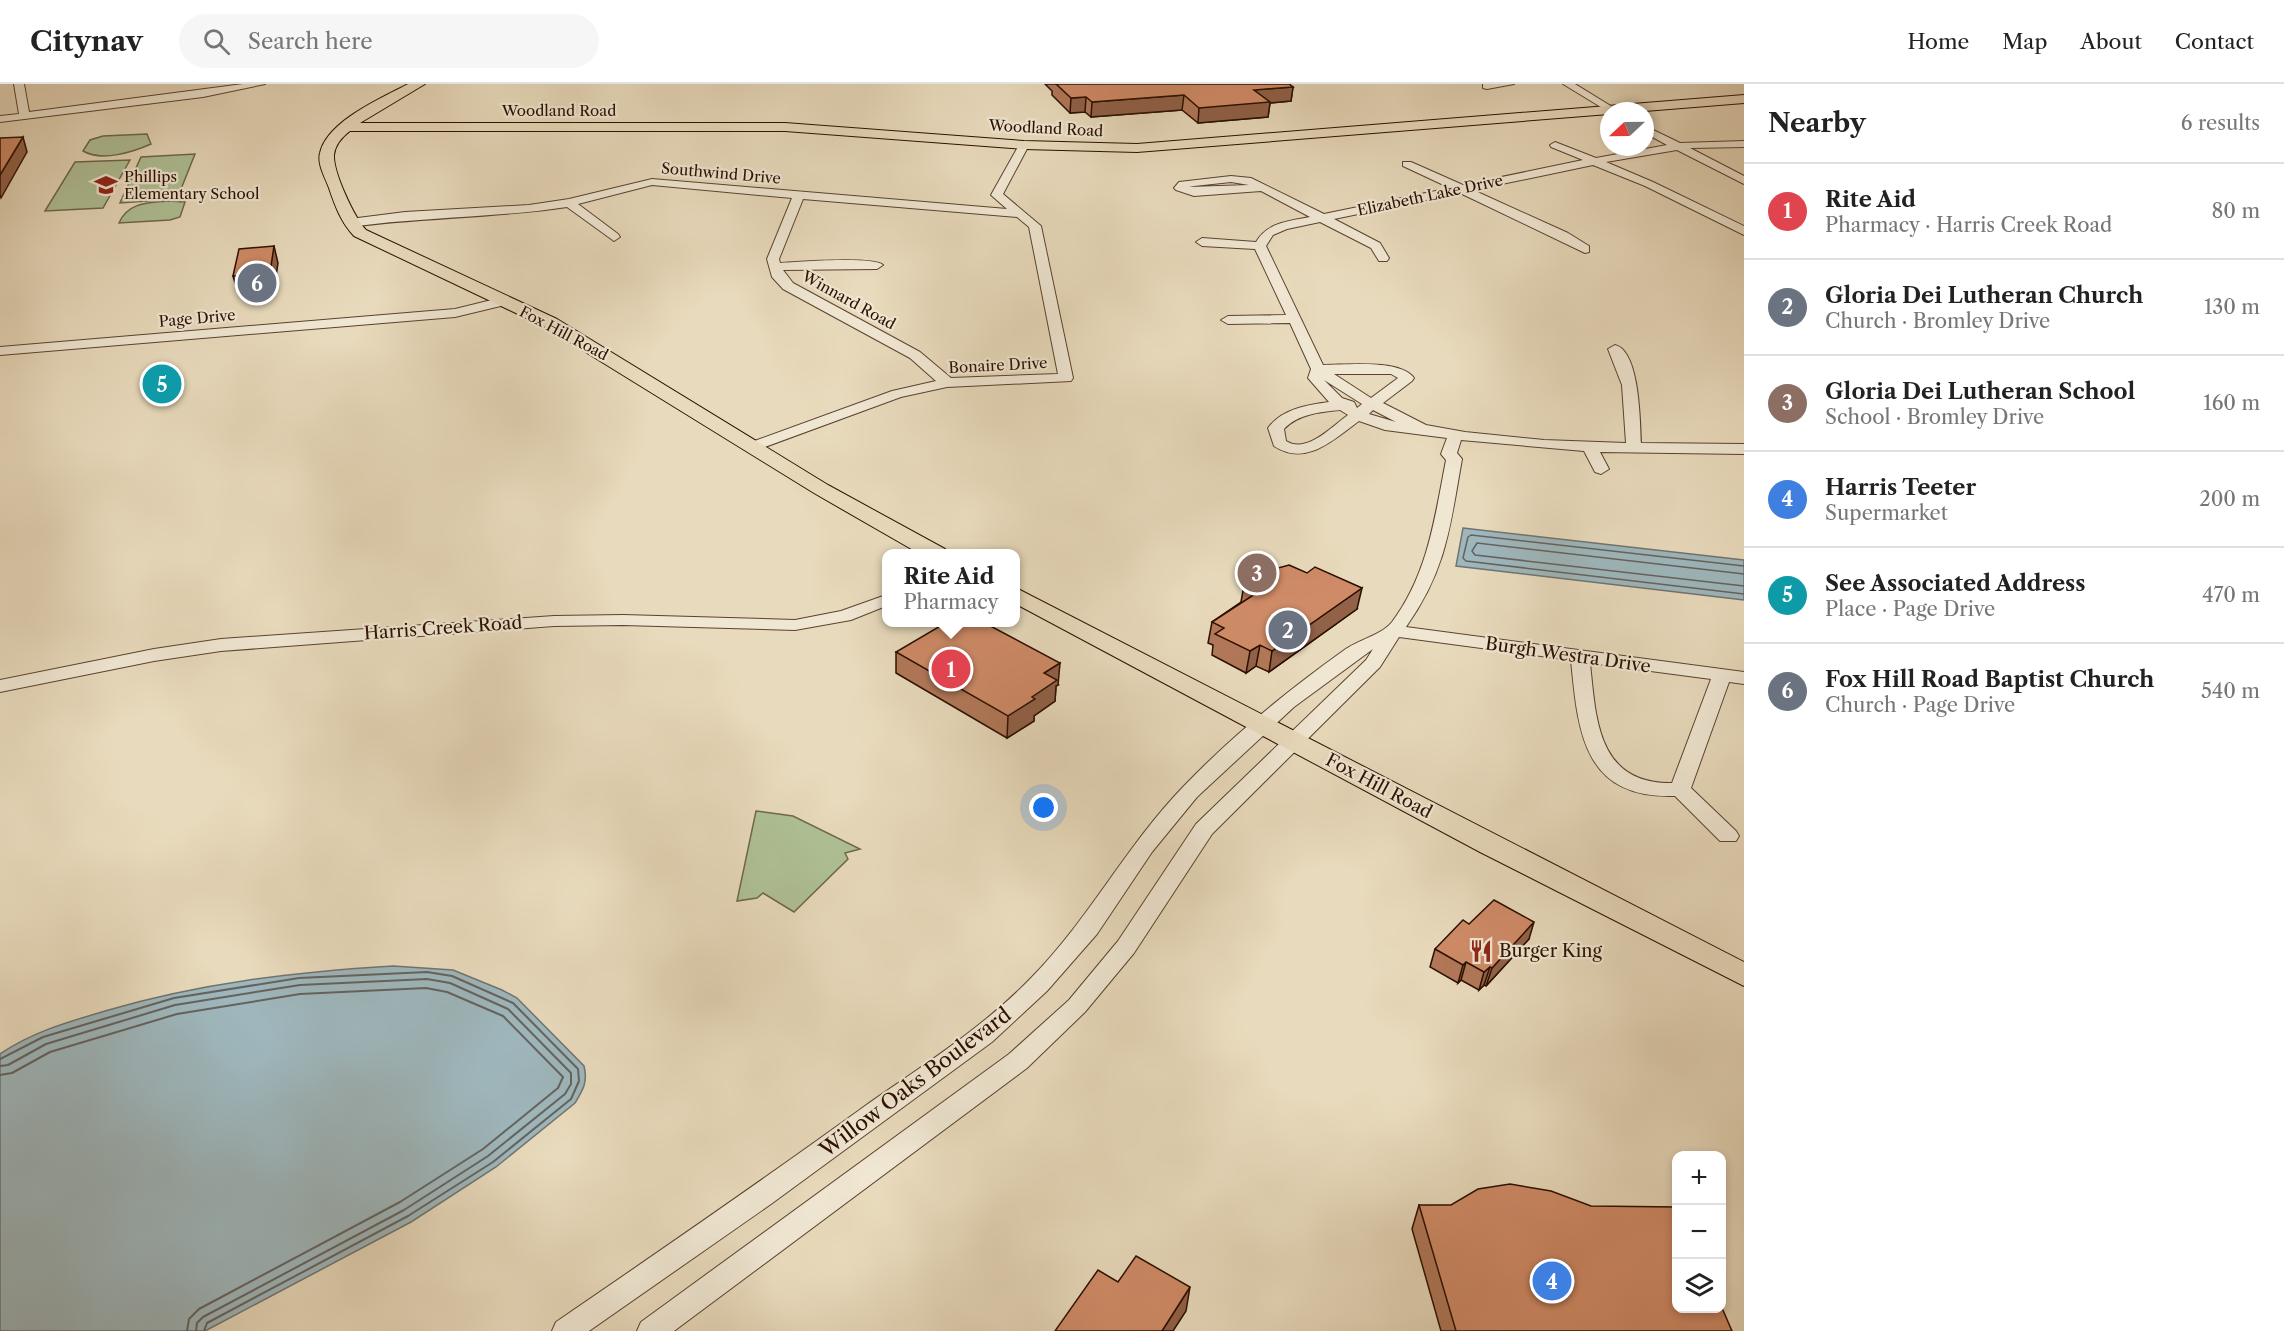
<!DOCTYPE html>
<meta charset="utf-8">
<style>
body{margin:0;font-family:"Libre Caslon Text",serif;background:#f6f6f6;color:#222}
.controls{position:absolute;right:18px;bottom:18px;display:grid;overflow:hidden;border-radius:12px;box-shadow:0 3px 9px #0003}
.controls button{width:54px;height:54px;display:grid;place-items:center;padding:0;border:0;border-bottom:2px solid #e0e0e0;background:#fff;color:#222;font:30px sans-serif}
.compass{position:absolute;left:1600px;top:18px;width:54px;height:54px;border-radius:50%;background:#fff;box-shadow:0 3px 9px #0003;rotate:248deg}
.you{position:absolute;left:1044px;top:724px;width:21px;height:21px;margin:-15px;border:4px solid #fff;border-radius:50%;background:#1a73e8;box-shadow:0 0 0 9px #1a73e833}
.badge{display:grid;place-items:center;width:39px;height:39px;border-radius:50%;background:#8f2418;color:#fff;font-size:20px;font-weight:700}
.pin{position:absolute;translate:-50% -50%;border:3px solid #fff;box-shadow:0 2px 6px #0006}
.popup{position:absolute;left:882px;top:465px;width:138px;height:78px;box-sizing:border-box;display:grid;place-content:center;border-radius:12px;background:#fff;filter:drop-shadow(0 2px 4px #0005);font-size:20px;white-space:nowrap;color:#767676}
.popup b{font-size:22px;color:#222}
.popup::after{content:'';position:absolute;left:50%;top:100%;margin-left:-12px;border:12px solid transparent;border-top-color:#fff}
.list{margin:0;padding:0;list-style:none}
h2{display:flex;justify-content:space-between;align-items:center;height:78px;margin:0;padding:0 24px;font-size:26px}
h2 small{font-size:20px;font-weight:400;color:#767676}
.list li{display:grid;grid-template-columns:39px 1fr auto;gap:18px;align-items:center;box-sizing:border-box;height:96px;padding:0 24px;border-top:2px solid #e0e0e0}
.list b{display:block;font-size:22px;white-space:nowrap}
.list p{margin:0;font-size:20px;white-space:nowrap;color:#767676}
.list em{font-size:20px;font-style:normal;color:#767676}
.icon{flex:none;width:33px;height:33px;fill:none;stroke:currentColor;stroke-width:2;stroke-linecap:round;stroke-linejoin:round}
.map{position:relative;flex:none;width:1744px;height:1247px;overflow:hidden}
header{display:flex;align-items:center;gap:36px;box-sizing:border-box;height:84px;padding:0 30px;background:#fff;border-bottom:2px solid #e0e0e0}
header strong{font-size:28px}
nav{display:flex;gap:33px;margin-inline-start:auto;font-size:21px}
.search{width:420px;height:54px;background:#f6f6f6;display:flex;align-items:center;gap:15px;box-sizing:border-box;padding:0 21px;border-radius:33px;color:#767676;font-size:22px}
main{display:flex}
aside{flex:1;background:#fff}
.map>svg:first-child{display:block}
.green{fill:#afc196;stroke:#6d684b;stroke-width:1.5}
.water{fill:#9eb7bd;stroke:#707471;stroke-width:1.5}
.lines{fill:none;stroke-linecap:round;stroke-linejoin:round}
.shore-far1{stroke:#64635e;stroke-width:1.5}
.shore{stroke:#64635e;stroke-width:2}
.minor-casing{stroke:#5a422f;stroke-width:2}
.major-casing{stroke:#2b0f00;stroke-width:2}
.minor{fill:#f0e7d3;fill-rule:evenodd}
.major{fill:#e8dabc;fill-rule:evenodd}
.wall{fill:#b27859;stroke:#2b0f00;stroke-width:1.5}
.shaded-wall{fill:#916148;stroke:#2b0f00;stroke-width:1.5}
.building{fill:#cf8b67;stroke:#2b0f00;stroke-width:1.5}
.labels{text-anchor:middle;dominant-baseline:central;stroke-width:4.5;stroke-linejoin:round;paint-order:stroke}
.far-street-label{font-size:15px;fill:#2b0f00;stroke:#f0e7d3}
.far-poi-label{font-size:15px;fill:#2b0f00;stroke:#f0e7d3;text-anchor:start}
.street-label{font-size:18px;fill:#2b0f00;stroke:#f0e7d3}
.poi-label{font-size:18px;fill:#2b0f00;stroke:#f0e7d3;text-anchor:start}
.near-street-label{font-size:21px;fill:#2b0f00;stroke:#f0e7d3}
</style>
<header>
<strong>Citynav</strong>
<div class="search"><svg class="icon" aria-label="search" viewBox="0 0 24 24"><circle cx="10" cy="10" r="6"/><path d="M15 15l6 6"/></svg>Search here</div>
<nav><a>Home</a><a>Map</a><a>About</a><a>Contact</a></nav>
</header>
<main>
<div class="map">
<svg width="1744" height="1247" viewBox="0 0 1744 1247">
<rect width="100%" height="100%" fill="#e8dabc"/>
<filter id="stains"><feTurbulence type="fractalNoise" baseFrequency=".00333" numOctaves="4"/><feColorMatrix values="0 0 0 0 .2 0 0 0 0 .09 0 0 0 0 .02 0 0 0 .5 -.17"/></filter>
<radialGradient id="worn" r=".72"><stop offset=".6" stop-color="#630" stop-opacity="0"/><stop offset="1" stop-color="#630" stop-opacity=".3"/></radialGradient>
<!-- green -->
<g class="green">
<path d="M 147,50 L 151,60 C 133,68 102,78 83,67 L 90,56 L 103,52 Z"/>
<path d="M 195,70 L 177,115 L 120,119 L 141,73 Z"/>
<path d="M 130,76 L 103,124 L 45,127 L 75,78 Z"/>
<path d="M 168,117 L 185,118 L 180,133 L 170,136 L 119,139 C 128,118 148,119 168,117 Z"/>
<path d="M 756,727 L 793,732 L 860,765 L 845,769 L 848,775 L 794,828 L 763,809 L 757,814 L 737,817 Z"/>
</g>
<!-- water -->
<g class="water">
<path d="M 1463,444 L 1744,476 L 1744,516 L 1456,482 Z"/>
<path d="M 393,882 L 453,886 L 502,906 L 517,914 L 584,982 C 588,998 583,1006 575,1019 L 496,1083 L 411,1138 L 205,1247 L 0,1247 L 0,970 C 32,948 68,938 105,927 C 200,899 294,888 393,882 Z"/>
</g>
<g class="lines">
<!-- shore-far1 -->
<g class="shore-far1">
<path d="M 1744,482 L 1471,451 L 1468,453 L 1463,474 L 1466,477 L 1744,510"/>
<path d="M 1744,490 L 1477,459 L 1472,467 L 1475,471 L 1744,502"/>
</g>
<!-- shore -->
<g class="shore">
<path d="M 0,975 L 43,953 L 174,914 L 299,894 L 427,888 L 452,892 L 513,919 L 578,985 L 579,997 L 571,1015 L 493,1078 L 408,1132 L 207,1239 L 204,1247"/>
<path d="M 0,982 L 8,981 L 46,960 L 175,921 L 300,901 L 427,895 L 450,899 L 508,925 L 571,989 L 571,1000 L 565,1010 L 488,1072 L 404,1126 L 203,1233 L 197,1239 L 196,1247"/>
<path d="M 0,991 L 12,989 L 50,968 L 177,930 L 300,910 L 426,904 L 447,908 L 503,932 L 563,993 L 558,1004 L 483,1065 L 400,1118 L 199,1225 L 189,1235 L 187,1247"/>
</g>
<!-- minor casing -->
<g class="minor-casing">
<g id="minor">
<path d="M 14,0 L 24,0 L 29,28 L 243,0 L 265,0 L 203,13 L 0,38 L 0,32 L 19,30 Z"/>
<path d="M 1483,0 L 1514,0 L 1487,5 L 1483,4 Z"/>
<path d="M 1563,0 L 1575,0 L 1619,27 L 1609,28 Z"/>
<path d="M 1645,42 L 1680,59 L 1744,57 L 1744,63 L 1690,64 L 1744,92 L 1744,100 L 1677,66 L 1606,78 L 1653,98 L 1744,142 L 1744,151 L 1645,102 L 1593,81 L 1473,106 L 1568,149 L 1589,162 L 1589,168 L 1585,169 L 1460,109 L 1334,135 L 1380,159 L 1389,174 L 1387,177 L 1379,177 L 1371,164 L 1320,138 L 1287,145 L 1273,151 L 1266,162 L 1323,281 C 1347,281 1400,275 1414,294 L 1412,297 L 1383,319 L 1426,341 L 1465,348 L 1544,356 L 1626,359 L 1622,301 L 1608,265 L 1615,261 C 1640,267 1640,339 1641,359 L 1744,360 L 1744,370 L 1600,368 L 1609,385 L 1601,390 L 1595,388 L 1584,367 L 1461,356 L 1457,369 L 1462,375 C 1450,442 1447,485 1406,543 L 1744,588 L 1744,600 L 1729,598 L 1691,704 L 1736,747 L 1739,752 L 1736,757 L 1720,757 L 1675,712 C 1583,715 1578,648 1571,576 L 1399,553 L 1380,583 L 1212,750 L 1134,869 L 1085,928 L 1027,984 L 674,1247 L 637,1247 L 641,1238 L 1009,970 L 1069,916 L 1118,857 L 1196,740 L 1366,576 L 1373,565 L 1294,623 L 1197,713 L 1152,768 L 1097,850 L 1047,907 L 992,958 L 771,1120 L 589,1247 L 552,1247 L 556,1238 C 660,1167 763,1096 865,1022 C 922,982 983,944 1032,893 C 1089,835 1126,762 1183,703 C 1231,653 1287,607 1343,567 C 1357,556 1382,551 1392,538 C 1428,490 1435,433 1446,376 L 1441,370 L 1447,354 L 1385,346 L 1359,337 C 1333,356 1306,383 1274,362 L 1268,344 C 1282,325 1307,321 1329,318 L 1308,294 L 1311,285 L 1290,239 L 1228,240 L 1221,236 L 1228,232 L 1286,231 L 1255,165 L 1202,162 L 1196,158 L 1202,154 L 1256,158 C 1268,138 1289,137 1310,133 L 1261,107 L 1194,112 L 1176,106 L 1174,104 L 1179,98 L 1231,92 L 1251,94 L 1324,130 L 1450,104 L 1403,82 L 1403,78 L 1411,78 L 1463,101 L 1583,76 L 1551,63 L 1550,61 L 1555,58 L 1596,74 L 1667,61 L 1645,49 ZM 1231,98 L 1249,101 L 1189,103 L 1194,102 ZM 1334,290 L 1391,290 L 1398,294 L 1371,314 ZM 1324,296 L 1362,320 L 1357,324 L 1354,318 L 1342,314 ZM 1340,326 L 1348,331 C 1331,343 1307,370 1286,357 L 1284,345 C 1298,330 1320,328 1340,326 ZM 1373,326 L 1396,338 L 1369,330 ZM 1590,579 L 1711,595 L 1672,699 C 1597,700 1596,635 1590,579 Z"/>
<path d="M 1024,58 L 1029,61 L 1003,110 L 1041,142 L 1073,294 L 1071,297 L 947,303 L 901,313 L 754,367 L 746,362 L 749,359 L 892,307 L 936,297 L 910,274 L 783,205 L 772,193 L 767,175 L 792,114 L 652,101 L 578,120 L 618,150 L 620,153 L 614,157 L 567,123 C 495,134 422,133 350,143 L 344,139 L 350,135 L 405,128 L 529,121 L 569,115 L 652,95 L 1007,125 L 991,111 L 1019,61 ZM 803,115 L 1017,133 L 1029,143 L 1058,290 L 951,294 L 920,268 L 793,199 L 783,186 L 877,185 L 883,181 C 873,172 798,178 780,179 L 779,175 Z"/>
<path d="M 504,213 L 509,214 L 509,220 L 455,233 L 0,271 L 0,263 L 455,225 Z"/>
<path d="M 886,511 L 886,522 L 851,536 L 795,546 L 623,541 L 554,542 L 221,567 L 154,577 L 0,608 L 0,596 L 154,565 L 221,555 L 554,532 L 623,531 L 795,536 L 841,527 Z"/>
</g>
</g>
<!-- major casing -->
<g class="major-casing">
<g id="major">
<path d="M 408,0 L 425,0 L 360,39 L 785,39 L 1024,57 L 1137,60 L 1744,11 L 1744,19 L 1645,27 L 1609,27 L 1609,30 L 1137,68 L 1024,65 L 785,47 L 350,47 C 342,53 335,61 334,71 C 333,88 354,133 366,146 L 557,235 L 828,401 L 945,465 L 948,470 L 920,470 L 814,409 L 545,243 L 354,152 C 341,138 335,122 329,104 C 325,93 317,80 320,69 C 327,37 382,14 408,0 Z"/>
<path d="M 1016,504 L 1744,878 L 1744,902 L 1480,768 L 1016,520 Z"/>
</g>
</g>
<!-- minor -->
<use href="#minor" class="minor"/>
<!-- major -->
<use href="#major" class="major"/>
</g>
<!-- wall -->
<g class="wall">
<path d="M 1045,0 L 1289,0 L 1293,3 L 1291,17 L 1270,19 L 1268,33 L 1198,39 L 1182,26 L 1091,33 L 1085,28 L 1070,29 L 1052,11 L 1052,7 Z"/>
<path d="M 1244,501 L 1357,525 L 1269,588 L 1256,582 L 1246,589 L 1212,571 L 1213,561 L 1208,559 L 1212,538 L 1241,518 Z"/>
<path d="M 896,568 L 1058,601 L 1056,602 L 1055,617 L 1034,632 L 1034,637 L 1007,654 L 896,589 Z"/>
<path d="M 1469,840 L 1529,855 L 1486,902 L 1484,901 L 1479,906 L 1461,896 L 1458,899 L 1430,883 L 1435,865 Z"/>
<path d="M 1419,1121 L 1732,1247 L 1441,1247 L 1412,1145 Z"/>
</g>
<!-- shaded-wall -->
<g class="shaded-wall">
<path d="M 1293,3 L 1291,17 L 1270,19 L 1268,33 L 1198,39 L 1199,24 L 1254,6 Z"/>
<path d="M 1184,11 L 1182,26 L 1091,33 L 1092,18 Z"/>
<path d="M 1086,13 L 1085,28 L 1070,29 L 1071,14 Z"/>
<path d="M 23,53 L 27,68 L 1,114 L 0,111 L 0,91 Z"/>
<path d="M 274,162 L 278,179 L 274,206 L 238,209 L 233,192 Z"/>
<path d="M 1362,504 L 1357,525 L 1269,588 L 1272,567 Z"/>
<path d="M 1260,561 L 1256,582 L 1246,589 L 1250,567 Z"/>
<path d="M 1060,579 L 1058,601 L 1056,602 L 1055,617 L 1034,632 L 1034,637 L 1007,654 L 1008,632 L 1032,613 L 1044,589 Z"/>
<path d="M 1534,838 L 1529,855 L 1486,902 L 1492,884 Z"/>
<path d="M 1466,878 L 1461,896 L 1458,899 L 1463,881 Z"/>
<path d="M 1490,883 L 1484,901 L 1479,906 L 1484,888 Z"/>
<path d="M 1190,1203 L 1186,1227 L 1173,1247 L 1162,1247 Z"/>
</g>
<!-- building -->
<g class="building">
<path d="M 1056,0 L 1289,0 L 1293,3 L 1254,6 L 1270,18 L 1199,24 L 1184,11 L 1092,18 L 1086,13 L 1071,14 Z"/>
<path d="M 23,53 L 0,91 L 0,54 Z"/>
<path d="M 274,162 L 270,189 L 233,192 L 239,165 Z"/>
<path d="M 1289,481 L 1307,489 L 1315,483 L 1362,504 L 1272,567 L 1260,561 L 1250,567 L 1215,550 L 1224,544 L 1212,538 L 1258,508 L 1244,501 L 1264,488 Z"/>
<path d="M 947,538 L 983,538 L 1060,579 L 1044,589 L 1057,596 L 1032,613 L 1035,615 L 1008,632 L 896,568 Z"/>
<path d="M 1494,816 L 1534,838 L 1492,884 L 1490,883 L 1484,888 L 1466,878 L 1463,881 L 1435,865 L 1463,836 L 1469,840 Z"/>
<path d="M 1510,1100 L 1551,1107 L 1591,1122 L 1677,1123 L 1677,1224 L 1722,1224 L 1732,1247 L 1456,1247 L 1419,1121 L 1451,1121 L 1478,1105 Z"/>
<path d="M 1136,1172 L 1190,1203 L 1162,1247 L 1055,1247 L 1098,1186 L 1118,1198 Z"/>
</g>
<!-- icons -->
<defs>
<g id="school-bare" transform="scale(1.8)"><path d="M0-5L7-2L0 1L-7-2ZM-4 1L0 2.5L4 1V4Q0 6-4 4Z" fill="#8f2418" stroke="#f0e7d3" stroke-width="2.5" paint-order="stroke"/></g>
<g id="restaurant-bare" transform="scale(1.8)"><path d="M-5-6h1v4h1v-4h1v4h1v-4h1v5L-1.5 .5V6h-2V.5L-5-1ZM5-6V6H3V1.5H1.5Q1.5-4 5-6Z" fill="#8f2418" stroke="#f0e7d3" stroke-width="2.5" paint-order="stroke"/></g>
</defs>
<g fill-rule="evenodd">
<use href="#school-bare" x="106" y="101"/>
<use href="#restaurant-bare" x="1481" y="867"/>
</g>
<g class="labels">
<!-- far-street labels -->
<g class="far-street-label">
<text x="559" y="26">Woodland Road</text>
<text transform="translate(1046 44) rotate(3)">Woodland Road</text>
<text transform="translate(721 89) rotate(5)">Southwind Drive</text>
<text transform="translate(1430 111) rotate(-12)">Elizabeth Lake Drive</text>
<text transform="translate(849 216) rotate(29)">Winnard Road</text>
<text transform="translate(197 234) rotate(-5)">Page Drive</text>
<text transform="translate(564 249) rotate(28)">Fox Hill Road</text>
<text transform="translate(998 281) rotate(-3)">Bonaire Drive</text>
</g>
<!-- far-poi labels -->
<g class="far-poi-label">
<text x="124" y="92">Phillips<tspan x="124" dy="17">Elementary School</tspan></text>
</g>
<!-- street labels -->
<g class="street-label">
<text transform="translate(443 544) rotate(-4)">Harris Creek Road</text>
<text transform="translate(1568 571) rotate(8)">Burgh Westra Drive</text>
<text transform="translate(1379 702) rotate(28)">Fox Hill Road</text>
</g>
<!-- poi labels -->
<g class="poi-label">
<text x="1499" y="867">Burger King</text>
</g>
<!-- near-street labels -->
<g class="near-street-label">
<text transform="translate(915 998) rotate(-37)">Willow Oaks Boulevard</text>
</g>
</g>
<rect width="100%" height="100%" filter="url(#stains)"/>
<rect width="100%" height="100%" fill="url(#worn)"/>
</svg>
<div class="controls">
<button>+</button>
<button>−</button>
<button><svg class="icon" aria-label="layers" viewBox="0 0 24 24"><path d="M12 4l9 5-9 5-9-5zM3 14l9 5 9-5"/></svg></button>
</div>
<svg class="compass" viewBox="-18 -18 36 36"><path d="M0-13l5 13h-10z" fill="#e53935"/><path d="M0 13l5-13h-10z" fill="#767676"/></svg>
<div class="you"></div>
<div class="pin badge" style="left:951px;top:585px;background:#e0444e">1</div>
<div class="popup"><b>Rite Aid</b>Pharmacy</div>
<div class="pin badge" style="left:1288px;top:546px;background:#6b7280">2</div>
<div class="pin badge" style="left:1257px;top:489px;background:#8d6e63">3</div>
<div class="pin badge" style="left:1552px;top:1197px;background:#3f7fe0">4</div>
<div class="pin badge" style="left:162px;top:300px;background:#0f9aa8">5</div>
<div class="pin badge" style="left:257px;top:199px;background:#6b7280">6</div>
</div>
<aside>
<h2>Nearby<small>6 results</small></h2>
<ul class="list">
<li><span class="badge" style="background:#e0444e">1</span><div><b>Rite Aid</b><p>Pharmacy · Harris Creek Road</p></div><em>80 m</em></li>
<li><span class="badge" style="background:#6b7280">2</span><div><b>Gloria Dei Lutheran Church</b><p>Church · Bromley Drive</p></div><em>130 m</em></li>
<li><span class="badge" style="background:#8d6e63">3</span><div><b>Gloria Dei Lutheran School</b><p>School · Bromley Drive</p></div><em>160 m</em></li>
<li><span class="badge" style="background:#3f7fe0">4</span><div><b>Harris Teeter</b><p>Supermarket</p></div><em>200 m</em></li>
<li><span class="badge" style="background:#0f9aa8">5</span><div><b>See Associated Address</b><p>Place · Page Drive</p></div><em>470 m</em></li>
<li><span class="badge" style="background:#6b7280">6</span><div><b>Fox Hill Road Baptist Church</b><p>Church · Page Drive</p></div><em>540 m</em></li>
</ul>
</aside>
</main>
